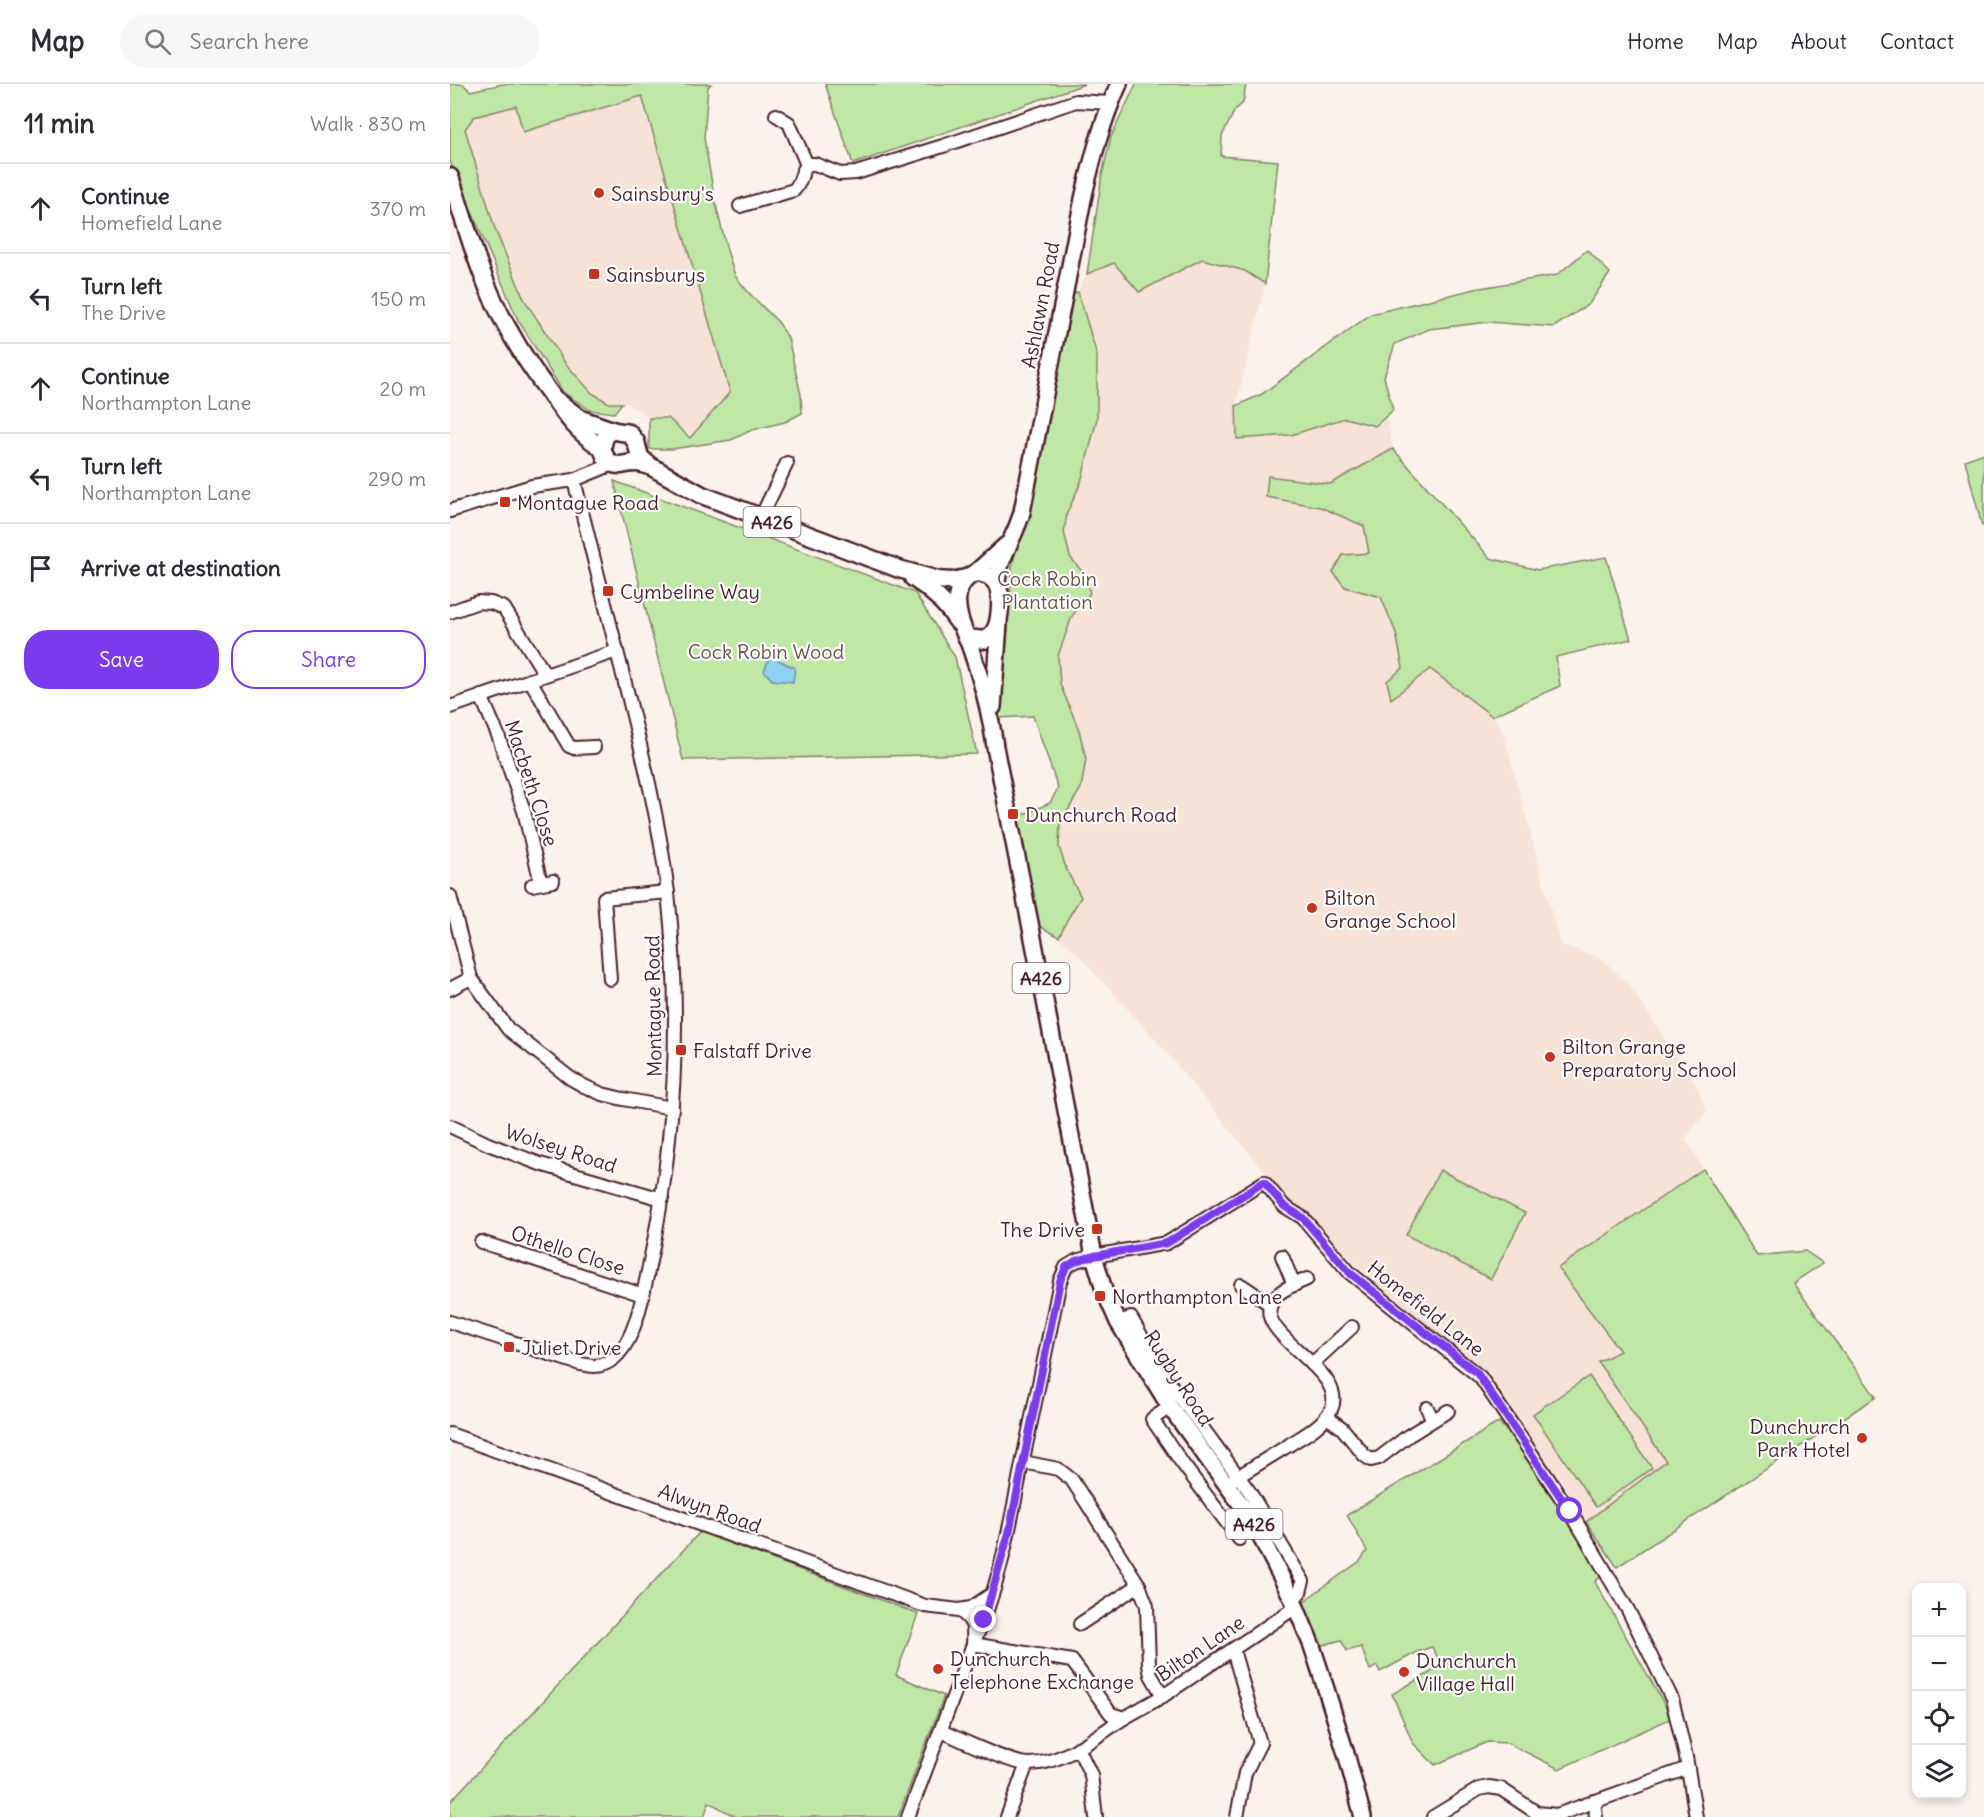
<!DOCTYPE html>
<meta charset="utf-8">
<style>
body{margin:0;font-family:Delius,sans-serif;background:#f7f7f7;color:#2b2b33}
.controls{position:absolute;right:18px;bottom:18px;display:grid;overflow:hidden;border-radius:12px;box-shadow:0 3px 9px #0003}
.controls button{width:54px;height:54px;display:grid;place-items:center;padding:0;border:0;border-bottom:2px solid #e1e1e2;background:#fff;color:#2b2b33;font:30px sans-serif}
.stop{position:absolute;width:18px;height:18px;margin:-14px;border:4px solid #7c3aed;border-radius:50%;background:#fff}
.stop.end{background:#7c3aed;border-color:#fff;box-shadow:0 2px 6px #0008}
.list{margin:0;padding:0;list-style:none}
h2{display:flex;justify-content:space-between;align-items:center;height:78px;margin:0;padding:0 24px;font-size:26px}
h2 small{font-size:20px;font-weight:400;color:#7c7c81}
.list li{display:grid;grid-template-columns:39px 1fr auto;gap:18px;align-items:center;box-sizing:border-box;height:90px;padding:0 24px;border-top:2px solid #e1e1e2}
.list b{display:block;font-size:22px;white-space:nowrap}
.list p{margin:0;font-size:20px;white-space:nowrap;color:#7c7c81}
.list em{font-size:20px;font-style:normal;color:#7c7c81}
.actions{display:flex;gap:12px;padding:18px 24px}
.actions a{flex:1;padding:14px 0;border:2px solid #7c3aed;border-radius:24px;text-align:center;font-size:21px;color:#7c3aed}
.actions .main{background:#7c3aed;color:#fff}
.icon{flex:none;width:33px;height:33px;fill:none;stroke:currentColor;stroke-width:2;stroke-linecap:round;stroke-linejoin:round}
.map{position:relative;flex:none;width:1534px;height:1733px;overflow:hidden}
header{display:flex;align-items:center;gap:36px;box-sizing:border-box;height:84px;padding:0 30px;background:#fff;border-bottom:2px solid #e1e1e2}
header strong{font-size:28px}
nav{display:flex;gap:33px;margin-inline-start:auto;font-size:21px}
.search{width:420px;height:54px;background:#f7f7f7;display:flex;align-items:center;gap:15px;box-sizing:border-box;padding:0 21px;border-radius:33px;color:#7c7c81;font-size:22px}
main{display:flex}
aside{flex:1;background:#fff}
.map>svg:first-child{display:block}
.built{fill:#f7e2d5}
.green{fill:#bee8a4;stroke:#848468;stroke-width:1.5}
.water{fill:#8fd1f0;stroke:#738aa1;stroke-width:1.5}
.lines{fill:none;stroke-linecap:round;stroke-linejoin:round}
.minor-casing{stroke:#4a1f2b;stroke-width:16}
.major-casing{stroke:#4a1f2b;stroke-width:20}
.highway-casing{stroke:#4a1f2b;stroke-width:21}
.minor{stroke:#fff;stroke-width:12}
.major{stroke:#fff;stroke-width:15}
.highway{stroke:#fff;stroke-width:16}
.route{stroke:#7c3aed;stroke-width:8}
.poi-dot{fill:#c8321e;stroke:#fff;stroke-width:2}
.labels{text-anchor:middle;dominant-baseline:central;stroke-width:4.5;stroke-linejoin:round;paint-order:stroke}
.shield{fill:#fff;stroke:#80626b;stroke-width:1.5}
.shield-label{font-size:18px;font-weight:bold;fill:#4a1f2b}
.poi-label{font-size:20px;fill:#4a1f2b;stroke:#fff;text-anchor:start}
.street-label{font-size:20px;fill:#4a1f2b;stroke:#fff}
.park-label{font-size:20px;fill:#675149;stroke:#fff}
</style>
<header>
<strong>Map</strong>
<div class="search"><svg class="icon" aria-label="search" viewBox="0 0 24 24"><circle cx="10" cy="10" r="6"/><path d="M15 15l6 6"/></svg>Search here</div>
<nav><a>Home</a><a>Map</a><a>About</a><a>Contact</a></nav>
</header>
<main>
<aside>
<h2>11 min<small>Walk · 830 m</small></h2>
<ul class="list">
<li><svg class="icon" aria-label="ahead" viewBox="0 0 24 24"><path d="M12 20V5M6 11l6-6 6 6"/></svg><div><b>Continue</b><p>Homefield Lane</p></div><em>370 m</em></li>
<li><svg class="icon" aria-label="left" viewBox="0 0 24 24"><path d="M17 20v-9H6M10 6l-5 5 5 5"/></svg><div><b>Turn left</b><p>The Drive</p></div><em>150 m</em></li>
<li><svg class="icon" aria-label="ahead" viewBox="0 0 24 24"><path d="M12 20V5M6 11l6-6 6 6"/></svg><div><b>Continue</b><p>Northampton Lane</p></div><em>20 m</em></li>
<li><svg class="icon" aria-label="left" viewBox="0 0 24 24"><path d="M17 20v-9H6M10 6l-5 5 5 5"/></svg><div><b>Turn left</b><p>Northampton Lane</p></div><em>290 m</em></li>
<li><svg class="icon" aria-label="arrive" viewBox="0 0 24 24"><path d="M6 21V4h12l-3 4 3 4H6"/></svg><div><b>Arrive at destination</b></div></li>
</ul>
<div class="actions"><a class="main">Save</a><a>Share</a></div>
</aside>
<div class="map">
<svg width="1534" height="1733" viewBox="0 0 1534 1733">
<rect width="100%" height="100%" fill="#fbf2ec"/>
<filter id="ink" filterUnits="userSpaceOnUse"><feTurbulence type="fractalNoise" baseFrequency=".0167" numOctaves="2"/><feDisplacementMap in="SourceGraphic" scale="12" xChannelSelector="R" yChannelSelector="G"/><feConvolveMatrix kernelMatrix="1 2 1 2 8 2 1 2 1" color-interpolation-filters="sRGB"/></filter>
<g filter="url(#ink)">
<!-- built -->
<g class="built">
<path d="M 192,12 L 281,308 L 240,354 L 218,334 L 199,334 L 176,318 L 159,319 L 142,309 L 115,279 L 74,215 L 45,145 L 15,45 L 23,33 L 67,22 L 73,48 Z"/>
<path d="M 752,175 L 795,187 L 815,200 L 786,322 L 787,355 L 841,351 L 895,334 L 925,342 L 936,332 L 943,365 L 880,400 L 818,392 L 816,413 L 870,423 L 914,442 L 919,469 L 895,503 L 931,512 L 946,549 L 953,584 L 941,615 L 980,585 L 1042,632 L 1053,647 L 1110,860 L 1151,874 L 1179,901 L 1245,1000 L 1257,1027 L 1235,1055 L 1307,1172 L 1355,1167 L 1373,1179 L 1343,1199 L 1426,1313 L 1167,1483 L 1031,1287 L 908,1183 L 857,1128 L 840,1119 L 708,958 L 629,872 L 609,853 L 617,836 L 631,813 L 617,787 L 609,763 L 610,740 L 622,720 L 629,646 L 610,600 L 608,572 L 622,532 L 640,509 L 635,491 L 620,473 L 614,448 L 617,429 L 631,398 L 647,271 L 628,208 L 637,190 L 664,179 L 689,208 Z"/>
</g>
<!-- green -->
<g class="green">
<path d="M 0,0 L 13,0 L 20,7 L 53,0 L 261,0 L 258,3 L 254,54 L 265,117 L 277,166 L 285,192 L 299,209 L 329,239 L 338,254 L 351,311 L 352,329 L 335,338 L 302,346 L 281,356 L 222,365 L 199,365 L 199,334 L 218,334 L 240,354 L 280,308 L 192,12 L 73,48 L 66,22 L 24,33 L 15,45 L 45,145 L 74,215 L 115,279 L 142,309 L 159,319 L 172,319 L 164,329 L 140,326 L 113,308 L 68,236 L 0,77 Z"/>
<path d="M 375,0 L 635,0 L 403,80 Z"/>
<path d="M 686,0 L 796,0 L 793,19 L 785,26 L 772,52 L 771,72 L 828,77 L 815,200 L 795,187 L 752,175 L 689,208 L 664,179 L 637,190 L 652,91 L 661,53 Z"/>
<path d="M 1137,166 L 1160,189 L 1139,220 L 1104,243 L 1039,238 L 979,245 L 945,260 L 934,293 L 943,326 L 925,342 L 895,334 L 841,351 L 787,355 L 786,322 L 812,310 L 921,230 L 1025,205 L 1107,191 Z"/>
<path d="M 628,208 L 647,271 L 647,335 L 631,398 L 617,429 L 614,448 L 620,473 L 635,491 L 640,509 L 622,532 L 608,572 L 610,600 L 629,646 L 636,675 L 631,704 L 610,740 L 609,763 L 617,787 L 631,813 L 617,836 L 609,853 L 585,840 L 565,734 L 600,719 L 608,704 L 583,632 L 549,634 L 553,606 L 562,483 L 596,338 L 619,211 Z"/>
<path d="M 943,365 L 1040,474 L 1088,486 L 1156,473 L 1181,555 L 1106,573 L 1110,602 L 1042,632 L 980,585 L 941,615 L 937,597 L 953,584 L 946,549 L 931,513 L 895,503 L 883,488 L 893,471 L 919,469 L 914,442 L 870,423 L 816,413 L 818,392 L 880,400 Z"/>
<path d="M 1534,369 L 1534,441 L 1532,442 L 1515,376 Z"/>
<path d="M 164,397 L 465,509 L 505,573 L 527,670 L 233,676 Z"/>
<path d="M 1253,1085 L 1307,1172 L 1355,1167 L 1373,1179 L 1343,1199 L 1426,1313 L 1167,1483 L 1136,1438 L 1216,1377 L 1148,1278 L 1170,1267 L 1108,1184 Z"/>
<path d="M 990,1086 L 1075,1129 L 1041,1195 L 956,1151 Z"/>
<path d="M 1139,1292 L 1202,1384 L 1146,1423 L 1083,1330 Z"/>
<path d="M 1049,1338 L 1069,1363 L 1154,1489 L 1145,1498 L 1222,1634 L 1109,1685 L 1058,1659 L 1037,1658 L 985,1681 L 963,1659 L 942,1610 L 992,1582 L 982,1563 L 967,1568 L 930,1588 L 927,1582 L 920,1586 L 911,1563 L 897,1567 L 891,1556 L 870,1562 L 852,1520 L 858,1514 L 910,1477 L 917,1467 L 897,1431 Z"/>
<path d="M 250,1448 L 468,1530 L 446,1591 L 494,1612 L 448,1733 L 286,1733 L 259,1718 L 254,1733 L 0,1733 L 0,1718 Z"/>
</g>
<!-- water -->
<path class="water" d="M 320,572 L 345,584 L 343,598 L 322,596 L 314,587 Z"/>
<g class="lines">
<!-- minor casing -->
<g class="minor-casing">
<g id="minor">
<path d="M 326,31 L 339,39 L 357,81"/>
<path d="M 290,122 L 344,106 C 353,97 350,87 358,80 L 365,80 L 390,90 L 406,89 L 493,62 L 626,17 L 660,19"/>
<path d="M 0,427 L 82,402 L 124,396 L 163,380"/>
<path d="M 311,433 L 337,379"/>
<path d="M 0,528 L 28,518 L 41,519 L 54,524 L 95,590"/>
<path d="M 80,596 L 119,662 L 124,664 L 144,663"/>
<path d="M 31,612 L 48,651 L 74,727 L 91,799"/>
<path d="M 0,623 L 167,567"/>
<path d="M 82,801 L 103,797"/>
<path d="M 0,812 L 21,894 L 58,945 L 120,994 L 134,1002 L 152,1010 L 173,1015 L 222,1024"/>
<path d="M 160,895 L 154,814 L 218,808"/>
<path d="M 0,905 L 21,894"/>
<path d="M 0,1042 L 38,1060 L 90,1080 L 212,1115"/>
<path d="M 31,1158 L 193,1211"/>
<path d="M 832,1172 L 844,1201"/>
<path d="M 791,1201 L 821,1221"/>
<path d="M 0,1238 L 130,1280 C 134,1280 139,1282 144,1282 C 182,1281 192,1216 198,1187 C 225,1062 232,936 218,809 C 210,741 194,676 178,611 C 160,539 142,468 124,396"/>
<path d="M 668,1238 L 681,1234 L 715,1293 L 799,1407 L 853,1497 L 850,1508 L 843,1516"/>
<path d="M 862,1280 L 902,1243"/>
<path d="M 720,1323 L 702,1335 L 732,1379 L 789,1455"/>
<path d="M 977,1324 L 983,1336"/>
<path d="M 877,1333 L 892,1344 L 914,1371 L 921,1376 L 929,1374 L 958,1352 L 998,1327"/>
<path d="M 0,1350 L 475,1522 L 509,1526 L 521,1524 L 542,1510"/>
<path d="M 573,1378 L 608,1385 L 622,1396 L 689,1501 L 697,1522 L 699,1581 L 701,1591 L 713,1612"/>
<path d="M 784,1395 C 802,1384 821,1372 839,1361 C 851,1353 867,1345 876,1333 C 914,1289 792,1251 825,1213 C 833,1204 847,1200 857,1195"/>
<path d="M 509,1526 C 524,1538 524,1541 523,1560 L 622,1577 L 661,1630 L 674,1634 L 713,1612 L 846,1523"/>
<path d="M 630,1540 L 689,1501"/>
<path d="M 783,1566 L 810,1659 L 795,1689 L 787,1733"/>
<path d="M 491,1647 C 512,1656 558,1679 579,1680 C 614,1680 646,1652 674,1634"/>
<path d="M 628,1664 L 641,1691 L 646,1733"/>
<path d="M 1144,1717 L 1146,1733"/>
<path d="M 458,1733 L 523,1560 C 550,1503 560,1441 572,1380 C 585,1319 598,1258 610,1197 L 616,1183 L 626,1177 L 644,1172 L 717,1159 L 814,1098 L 834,1122 L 853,1134 L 900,1189 L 1030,1293 L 1120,1427 L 1178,1526 L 1222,1615 L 1236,1673 L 1246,1733"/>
<path d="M 557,1733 L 577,1680"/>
<path d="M 983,1733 L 1029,1705 L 1039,1703 L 1051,1705 L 1087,1729 L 1107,1731 L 1238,1684"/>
</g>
</g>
<!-- major casing -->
<g class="major-casing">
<g id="major">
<path d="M 525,489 L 556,461"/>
<path d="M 547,500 C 548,474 566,452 572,428 L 633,115 C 642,76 652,37 669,0"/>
<path d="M 517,554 C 530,590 540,625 545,663 L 582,849 L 644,1172 L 654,1206 L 668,1238 L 720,1323 L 801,1434 L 843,1516 L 862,1562 L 876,1605 L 897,1673 L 913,1733"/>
<path d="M 543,623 L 549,539"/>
</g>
</g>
<!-- highway casing -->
<g class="highway-casing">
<g id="highway">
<path d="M 0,93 C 11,125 20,158 32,189 C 49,234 73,274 102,312 C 119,336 128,348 152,364"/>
<path d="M 102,313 L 131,335 L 165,347 L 179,349 L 186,358 L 190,373 L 200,382 L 252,411 L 449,485 L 488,496 L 501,497 L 516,494"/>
<path d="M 155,354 C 149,366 156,382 171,381 C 176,380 180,379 186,379 C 190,379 195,381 200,382"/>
<path d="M 525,489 C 547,490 551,504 550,523 C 549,537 548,549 534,556 L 517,554 C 507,533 498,501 525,489 Z"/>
<path d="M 463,494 C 481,505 496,520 508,538"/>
</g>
</g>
<!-- minor -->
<use href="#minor" class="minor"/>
<!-- major -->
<use href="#major" class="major"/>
<!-- highway -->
<use href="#highway" class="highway"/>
</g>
</g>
<g class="lines" filter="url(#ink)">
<!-- route -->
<path class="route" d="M 534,1536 L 559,1449 L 610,1197 L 616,1183 L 626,1177 L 644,1172 L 717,1159 L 814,1098 L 834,1122 L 853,1134 L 900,1189 L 1027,1289 L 1120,1427"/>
</g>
<!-- markers -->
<g class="poi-dot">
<circle cx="149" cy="109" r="6"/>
<rect x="138" y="184" width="12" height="12" rx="3"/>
<rect x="49" y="412" width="12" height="12" rx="3"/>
<rect x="152" y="501" width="12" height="12" rx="3"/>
<rect x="557" y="724" width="12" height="12" rx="3"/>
<circle cx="862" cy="824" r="6"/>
<rect x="225" y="960" width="12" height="12" rx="3"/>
<circle cx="1100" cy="973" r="6"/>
<rect x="641" y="1139" width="12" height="12" rx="3"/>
<rect x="644" y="1206" width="12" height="12" rx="3"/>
<rect x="53" y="1257" width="12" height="12" rx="3"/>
<circle cx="1412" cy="1354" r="6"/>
<circle cx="488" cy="1585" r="6"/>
<circle cx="954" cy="1588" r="6"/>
</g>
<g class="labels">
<!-- shield labels -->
<g class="shield">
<rect x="293.5" y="423" width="57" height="30" rx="4.5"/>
<rect x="562.5" y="879" width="57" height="30" rx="4.5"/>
<rect x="775.5" y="1425" width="57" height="30" rx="4.5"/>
</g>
<g class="shield-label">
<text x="322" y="438">A426</text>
<text x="591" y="894">A426</text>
<text x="804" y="1440">A426</text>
</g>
<!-- poi labels -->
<g class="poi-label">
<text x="161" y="109">Sainsbury's</text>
<text x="156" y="190">Sainsburys</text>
<text x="67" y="418">Montague Road</text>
<text x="170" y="507">Cymbeline Way</text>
<text x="575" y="730">Dunchurch Road</text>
<text x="874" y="813">Bilton<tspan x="874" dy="23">Grange School</tspan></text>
<text x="1112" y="962">Bilton Grange<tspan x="1112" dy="23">Preparatory School</tspan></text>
<text x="243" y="966">Falstaff Drive</text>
<text x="635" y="1145" text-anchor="end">The Drive</text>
<text x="662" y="1212">Northampton Lane</text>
<text x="71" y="1263">Juliet Drive</text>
<text x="1400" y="1342" text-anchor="end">Dunchurch<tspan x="1400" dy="23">Park Hotel</tspan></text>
<text x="500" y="1574">Dunchurch<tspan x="500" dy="23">Telephone Exchange</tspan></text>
<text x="966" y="1576">Dunchurch<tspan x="966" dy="23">Village Hall</tspan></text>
</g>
<!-- street labels -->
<g class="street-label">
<text transform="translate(590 221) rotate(-79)">Ashlawn Road</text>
<text transform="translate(82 699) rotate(72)">Macbeth Close</text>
<text transform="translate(203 922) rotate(-91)">Montague Road</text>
<text transform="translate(111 1064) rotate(18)">Wolsey Road</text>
<text transform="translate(118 1166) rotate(18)">Othello Close</text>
<text transform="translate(976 1224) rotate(38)">Homefield Lane</text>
<text transform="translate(729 1294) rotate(57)">Rugby Road</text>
<text transform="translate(260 1424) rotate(20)">Alwyn Road</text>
<text transform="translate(750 1564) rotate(-34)">Bilton Lane</text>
</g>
<!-- park labels -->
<g class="park-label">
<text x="597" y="494">Cock Robin<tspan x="597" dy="23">Plantation</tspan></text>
<text x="316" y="567">Cock Robin Wood</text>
</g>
</g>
</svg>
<div class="controls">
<button>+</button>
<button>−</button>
<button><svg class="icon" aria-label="locate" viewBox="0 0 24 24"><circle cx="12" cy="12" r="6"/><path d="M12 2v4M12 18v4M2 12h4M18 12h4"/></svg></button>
<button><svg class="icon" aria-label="layers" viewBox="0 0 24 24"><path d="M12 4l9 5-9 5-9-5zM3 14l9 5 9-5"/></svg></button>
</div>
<div class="stop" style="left:1120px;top:1427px"></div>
<div class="stop end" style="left:534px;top:1536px"></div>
</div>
</main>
